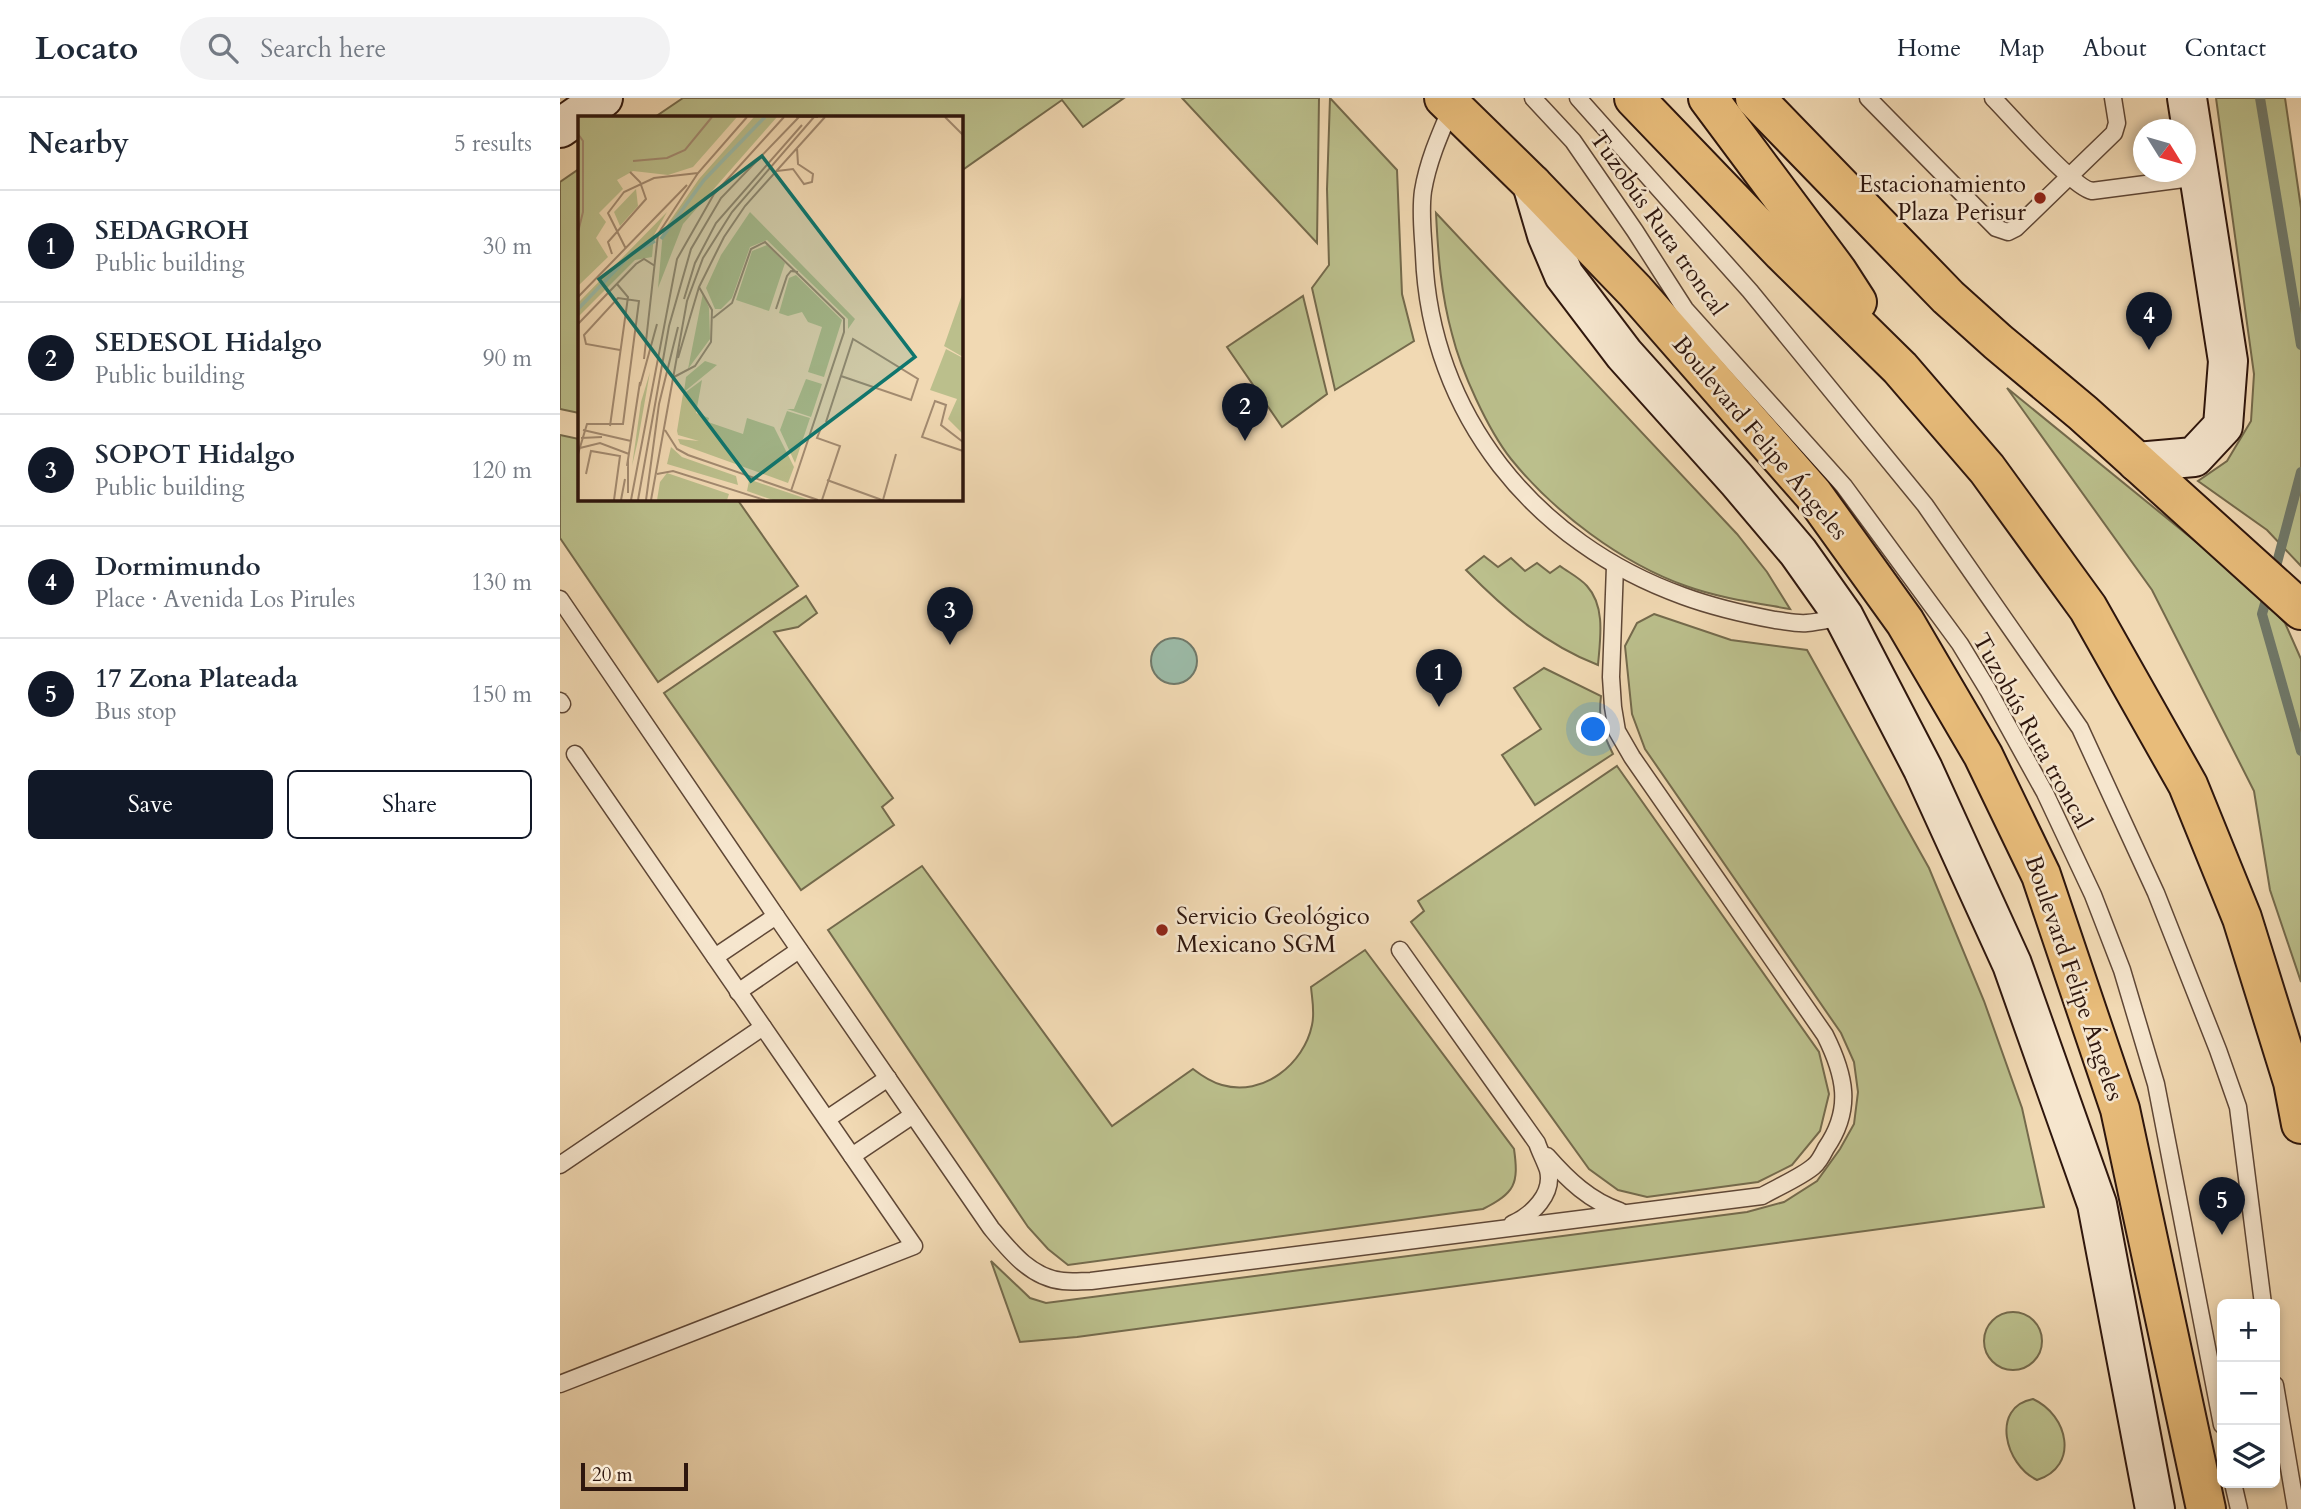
<!DOCTYPE html>
<meta charset="utf-8">
<style>
body{margin:0;font-family:Cardo,serif;background:#f2f2f3;color:#1f2937}
.controls{position:absolute;right:21px;bottom:21px;display:grid;overflow:hidden;border-radius:10px;box-shadow:0 4px 10px #0003}
.controls button{width:63px;height:63px;display:grid;place-items:center;padding:0;border:0;border-bottom:2px solid #e0e1e3;background:#fff;color:#1f2937;font:35px sans-serif}
.compass{position:absolute;left:1573px;top:21px;width:63px;height:63px;border-radius:50%;background:#fff;box-shadow:0 4px 10px #0003;rotate:127deg}
.scale{position:absolute;left:21px;bottom:18px;width:107px;box-sizing:border-box;padding-left:7px;border:4px solid #2e160d;border-top:0;font-size:19px;line-height:24px;white-space:nowrap;color:#2e160d;-webkit-text-stroke:5px #f6e6ce;paint-order:stroke}
.you{position:absolute;left:1034px;top:632px;width:24px;height:24px;margin:-18px;border:5px solid #fff;border-radius:50%;background:#1a73e8;box-shadow:0 0 0 10px #1a73e833}
.badge{display:grid;place-items:center;width:46px;height:46px;border-radius:50%;background:#111827;color:#fff;font-size:23px;font-weight:700}
.pin{position:absolute;translate:-50% -58px;filter:drop-shadow(0 2px 4px #0008)}
.pin::after{content:'';position:absolute;top:37px;width:24px;height:21px;background:inherit;clip-path:polygon(0 0,100% 0,50% 100%)}
.list{margin:0;padding:0;list-style:none}
h2{display:flex;justify-content:space-between;align-items:center;height:91px;margin:0;padding:0 28px;font-size:30px}
h2 small{font-size:23px;font-weight:400;color:#747a83}
.list li{display:grid;grid-template-columns:46px 1fr auto;gap:21px;align-items:center;box-sizing:border-box;height:112px;padding:0 28px;border-top:2px solid #e0e1e3}
.list b{display:block;font-size:26px;white-space:nowrap}
.list p{margin:0;font-size:23px;white-space:nowrap;color:#747a83}
.list em{font-size:23px;font-style:normal;color:#747a83}
.actions{display:flex;gap:14px;padding:21px 28px}
.actions a{flex:1;padding:16px 0;border:2px solid #111827;border-radius:10px;text-align:center;font-size:24px;color:#111827}
.actions .main{background:#111827;color:#fff}
.icon{flex:none;width:38px;height:38px;fill:none;stroke:currentColor;stroke-width:2;stroke-linecap:round;stroke-linejoin:round}
.map{position:relative;flex:none;width:1741px;height:1411px;overflow:hidden}
header{display:flex;align-items:center;gap:42px;box-sizing:border-box;height:98px;padding:0 35px;background:#fff;border-bottom:2px solid #e0e1e3}
header strong{font-size:33px}
nav{display:flex;gap:38px;margin-inline-start:auto;font-size:24px}
.search{width:490px;height:63px;background:#f2f2f3;display:flex;align-items:center;gap:18px;box-sizing:border-box;padding:0 24px;border-radius:38px;color:#747a83;font-size:26px}
main{display:flex}
aside{flex:1;background:#fff}
.map>svg:first-child{display:block}
.green{fill:#bbbf8c;stroke:#746a4c;stroke-width:2}
.water{fill:#9cbba8;stroke:#70796a;stroke-width:2}
.lines{fill:none;stroke-linecap:round;stroke-linejoin:round}
.stream{stroke:#70796a;stroke-width:10}
.lane-casing{stroke:#5f4736;stroke-width:19}
.secondary-casing{stroke:#2e160d;stroke-width:42}
.primary-casing{stroke:#2e160d;stroke-width:42}
.highway-casing{stroke:#2e160d;stroke-width:42}
.lane{stroke:#f6e6ce;stroke-width:16}
.secondary{stroke:#f6e6ce;stroke-width:38}
.primary{stroke:#e8bc7a;stroke-width:38}
.highway{stroke:#e8bc7a;stroke-width:38}
.poi-dot{fill:#8f2418;stroke:#f6e6ce;stroke-width:2.5}
.labels{text-anchor:middle;dominant-baseline:central;stroke-width:5;stroke-linejoin:round;paint-order:stroke}
.poi-label{font-size:24px;fill:#2e160d;stroke:#f6e6ce;text-anchor:end}
.street-label{font-size:24px;fill:#2e160d;stroke:#f6e6ce}
.inset-river{fill:none;stroke:#9cbba8;stroke-width:3.5}
.inset-road{fill:none;stroke:#a38b71;stroke-width:2}
.view{fill:#0f766e;fill-opacity:0.15;stroke:#0f766e;stroke-width:3.5}
.inset-edge{fill:none;stroke:#2e160d;stroke-width:3.5}
</style>
<header>
<strong>Locato</strong>
<div class="search"><svg class="icon" aria-label="search" viewBox="0 0 24 24"><circle cx="10" cy="10" r="6"/><path d="M15 15l6 6"/></svg>Search here</div>
<nav><a>Home</a><a>Map</a><a>About</a><a>Contact</a></nav>
</header>
<main>
<aside>
<h2>Nearby<small>5 results</small></h2>
<ul class="list">
<li><span class="badge">1</span><div><b>SEDAGROH</b><p>Public building</p></div><em>30 m</em></li>
<li><span class="badge">2</span><div><b>SEDESOL Hidalgo</b><p>Public building</p></div><em>90 m</em></li>
<li><span class="badge">3</span><div><b>SOPOT Hidalgo</b><p>Public building</p></div><em>120 m</em></li>
<li><span class="badge">4</span><div><b>Dormimundo</b><p>Place · Avenida Los Pirules</p></div><em>130 m</em></li>
<li><span class="badge">5</span><div><b>17 Zona Plateada</b><p>Bus stop</p></div><em>150 m</em></li>
</ul>
<div class="actions"><a class="main">Save</a><a>Share</a></div>
</aside>
<div class="map">
<svg width="1741" height="1411" viewBox="0 0 1741 1411">
<rect width="100%" height="100%" fill="#f1d9b3"/>
<filter id="stains"><feTurbulence type="fractalNoise" baseFrequency=".00286" numOctaves="4"/><feColorMatrix values="0 0 0 0 .2 0 0 0 0 .09 0 0 0 0 .02 0 0 0 .5 -.17"/></filter>
<radialGradient id="worn" r=".72"><stop offset=".6" stop-color="#630" stop-opacity="0"/><stop offset="1" stop-color="#630" stop-opacity=".3"/></radialGradient>
<!-- green -->
<g class="green">
<path d="M 123,0 L 564,0 L 523,29 L 502,2 L 401,73 L 401,19 L 95,19 Z"/>
<path d="M 622,0 L 759,0 L 757,145 Z"/>
<path d="M 770,0 L 837,72 L 842,196 L 854,243 L 775,292 L 752,190 L 769,167 L 767,91 Z"/>
<path d="M 1656,0 L 1725,0 L 1741,110 L 1741,468 L 1707,432 L 1638,383 L 1667,363 L 1691,323 L 1694,276 Z"/>
<path d="M 19,71 L 19,315 L 0,311 L 0,84 Z"/>
<path d="M 876,115 L 1177,436 L 1207,474 L 1230,511 C 1196,505 1159,500 1126,488 C 1061,465 994,414 951,361 C 928,332 901,273 892,236 C 881,196 878,156 876,115 Z"/>
<path d="M 743,198 L 767,296 L 722,329 L 667,249 Z"/>
<path d="M 1447,290 L 1689,487 L 1725,525 L 1741,561 L 1741,884 L 1710,792 L 1694,693 L 1592,492 Z"/>
<path d="M 0,337 L 19,341 L 19,401 L 177,401 L 238,488 L 98,584 L 0,440 Z"/>
<path d="M 924,458 L 938,469 L 951,460 L 965,473 L 977,465 L 990,475 L 1000,468 C 1008,474 1020,480 1027,488 C 1046,509 1040,542 1038,567 C 986,547 944,511 906,472 Z"/>
<path d="M 246,498 L 257,515 L 238,529 L 214,534 L 333,700 L 322,709 L 334,727 L 241,792 L 104,595 Z"/>
<path d="M 1094,516 L 1171,542 L 1247,552 L 1369,770 L 1424,903 L 1462,1010 L 1484,1109 L 517,1239 L 460,1244 L 431,1163 L 470,1200 L 486,1205 L 1187,1114 L 1224,1104 L 1257,1083 L 1280,1051 L 1294,1026 L 1298,994 L 1294,964 L 1281,935 L 1085,651 L 1072,616 L 1065,548 L 1077,525 Z"/>
<path d="M 984,570 L 1041,598 C 1038,622 1042,634 1053,656 L 975,707 L 942,657 L 981,631 L 954,590 Z"/>
<path d="M 1057,668 L 1259,954 L 1269,996 L 1260,1033 L 1232,1067 L 1198,1084 L 1087,1099 L 1058,1092 L 1029,1071 L 851,824 L 864,813 L 858,803 Z"/>
<path d="M 362,768 L 552,1028 L 633,971 C 642,978 651,984 662,987 C 703,999 744,966 752,927 C 755,914 752,901 751,889 L 805,852 L 954,1051 C 959,1086 955,1095 923,1111 L 508,1167 L 488,1151 L 468,1129 L 268,832 Z"/>
<circle cx="1453" cy="1243" r="29"/>
<path d="M 1473,1301 C 1508,1317 1520,1368 1477,1382 C 1445,1367 1430,1309 1473,1301 Z"/>
</g>
<!-- water -->
<circle class="water" cx="614" cy="563" r="23"/>
<g class="lines">
<!-- stream -->
<g class="stream">
<path d="M 1700,0 L 1741,247"/>
<path d="M 1714,476 L 1741,374"/>
<path d="M 1709,492 L 1702,516 L 1741,653"/>
</g>
<!-- lane casing -->
<g class="lane-casing">
<g id="lane">
<path d="M 973,0 L 1013,43 L 1075,133 L 1125,211 L 1284,388 L 1400,546 L 1428,592 L 1485,695 L 1533,797 L 1562,872 L 1596,986 L 1662,1327"/>
<path d="M 1018,0 L 1190,193 L 1365,407 L 1520,630 L 1596,795 L 1658,952 L 1678,1009 L 1703,1206"/>
<path d="M 1308,0 L 1436,130 L 1448,134 L 1456,130 L 1554,35 L 1557,25 L 1553,0"/>
<path d="M 1433,0 C 1451,18 1513,90 1532,93 L 1639,79"/>
<path d="M 892,8 C 880,36 868,63 863,93 C 860,114 863,136 864,157 C 870,317 975,445 1123,498 C 1153,509 1183,516 1215,522 C 1225,523 1236,526 1247,525 C 1259,524 1271,521 1283,519"/>
<path d="M 0,501 L 216,818 L 431,1130 C 450,1153 471,1180 503,1183 C 512,1184 522,1183 531,1183 L 1202,1098 C 1216,1090 1243,1078 1254,1068 C 1259,1064 1263,1056 1266,1050 C 1293,1011 1285,977 1265,937 L 1072,659 L 1057,633 L 1053,609 L 1051,579 L 1055,468"/>
<path d="M 0,603 L 2,606"/>
<path d="M 840,852 L 977,1045 C 980,1054 985,1063 988,1072 C 994,1096 972,1117 952,1126"/>
<path d="M 155,859 L 216,818"/>
<path d="M 178,894 L 239,852"/>
<path d="M 267,1021 L 328,980"/>
<path d="M 292,1058 L 353,1017"/>
<path d="M 987,1058 C 1008,1082 1030,1103 1060,1113"/>
<path d="M 0,1067 L 203,929"/>
<path d="M 0,1286 L 354,1148 L 15,656"/>
<path d="M 1715,1287 L 1736,1411"/>
<path d="M 1673,1385 L 1679,1411"/>
</g>
</g>
<!-- secondary casing -->
<g class="secondary-casing">
<g id="secondary">
<path d="M 0,30 L 43,0"/>
<path d="M 972,86 L 987,137 L 1004,177 L 1064,256 L 1177,382 L 1238,454 L 1284,519 L 1363,671 L 1452,866 L 1537,1106 L 1595,1411"/>
<path d="M 1577,364 L 1634,359 L 1663,328 L 1668,263 L 1627,0"/>
</g>
</g>
<!-- primary casing -->
<g class="primary-casing">
<path id="primary" d="M 1195,0 L 1388,199 L 1438,244 L 1523,315 L 1741,512"/>
</g>
<!-- highway casing -->
<g class="highway-casing">
<g id="highway">
<path d="M 884,0 L 972,86 L 1075,193 L 1253,396 L 1345,524 L 1423,657 L 1481,777 L 1560,1011 L 1646,1411"/>
<path d="M 1074,0 L 1222,154 L 1340,270 L 1427,371 L 1528,510 L 1628,687 L 1682,820 L 1733,984 L 1741,1026"/>
<path d="M 1148,0 L 1277,173 L 1297,204"/>
</g>
</g>
<!-- lane -->
<use href="#lane" class="lane"/>
<!-- secondary -->
<use href="#secondary" class="secondary"/>
<!-- primary -->
<use href="#primary" class="primary"/>
<!-- highway -->
<use href="#highway" class="highway"/>
</g>
<!-- markers -->
<g class="poi-dot">
<circle cx="1480" cy="100" r="7"/>
<circle cx="602" cy="832" r="7"/>
</g>
<g class="labels">
<!-- poi labels -->
<g class="poi-label">
<text x="1466" y="86">Estacionamiento<tspan x="1466" dy="28">Plaza Perisur</tspan></text>
<text x="616" y="818" text-anchor="start">Servicio Geológico<tspan x="616" dy="28">Mexicano SGM</tspan></text>
</g>
<!-- street labels -->
<g class="street-label">
<text transform="translate(1098 125) rotate(55)">Tuzobús Ruta troncal</text>
<text transform="translate(1200 340) rotate(50)">Boulevard Felipe Ángeles</text>
<text transform="translate(1472 633) rotate(61)">Tuzobús Ruta troncal</text>
<text transform="translate(1514 880) rotate(71)">Boulevard Felipe Ángeles</text>
</g>
</g>
<!-- overview -->
<g transform="translate(18 18)">
<rect width="385" height="385" fill="#f1d9b3"/>
<path d="M 0,1 L 159,1 L 115,51 L 90,59 L 55,55 L 39,64 L 45,73 L 21,97 L 28,106 L 18,122 L 30,141 L 0,170 ZM 176,1 L 199,1 L 105,108 L 80,172 L 85,115 L 121,63 ZM 58,73 L 60,90 L 42,110 L 36,96 ZM 89,96 L 76,119 L 74,141 L 57,144 L 0,201 L 0,187 ZM 172,96 L 277,203 L 270,213 L 270,203 L 189,124 L 172,131 L 154,182 L 143,193 L 137,193 L 128,172 L 143,139 ZM 189,129 L 207,147 L 191,195 L 158,184 L 174,135 ZM 218,159 L 264,204 L 246,261 L 230,256 L 244,211 L 230,206 L 224,196 L 210,200 L 201,197 L 211,162 ZM 385,176 L 385,241 L 366,230 ZM 125,177 L 131,192 L 132,223 L 110,253 ZM 368,233 L 385,242 L 385,318 L 370,303 L 379,283 L 352,274 ZM 127,245 L 139,249 L 106,276 L 108,261 ZM 72,256 L 60,324 L 54,350 L 63,286 ZM 228,263 L 244,268 L 233,301 L 209,293 L 216,293 ZM 124,264 L 118,297 L 131,302 L 130,306 L 165,318 L 169,302 L 196,311 L 216,351 L 210,367 L 102,328 L 100,323 L 121,325 L 100,319 L 99,315 L 105,278 ZM 209,295 L 232,302 L 217,347 L 202,314 ZM 93,331 L 104,341 L 158,360 L 160,369 L 89,348 ZM 89,357 L 151,378 L 149,384 L 79,384 L 82,366 ZM 171,365 L 176,365 L 232,384 L 195,384 L 169,375 Z" fill="#bbbf8c"/>
<path class="inset-river" d="M 83,123 L 126,64 L 187,1M 0,193 L 53,138 L 77,125"/>
<path class="inset-road" d="M 218,1 L 240,1M 367,1 L 385,19M 0,18 L 5,25 L 5,96 L 0,116M 55,45 L 89,42 L 107,34 L 134,1M 199,55 L 215,53 L 226,68 L 234,66 L 235,58 L 220,48 L 219,32M 48,133 L 30,97 L 46,76 L 76,62 L 120,57M 34,138 L 30,126 L 68,83 L 62,66 L 52,56M 0,181 L 109,69M 106,183 L 117,147 L 138,107 L 224,9M 198,193 L 209,160 L 213,155 L 220,156M 135,202 L 154,187 L 173,133 L 187,126 L 266,203 L 266,216 L 213,375M 0,208 L 58,148 L 66,143 L 77,150M 100,242 L 121,171 L 146,121 L 167,90 L 247,1M 66,243 L 80,118 L 120,57 L 169,1M 96,261 L 117,250 L 133,226 L 134,194 L 121,171M 62,270 L 79,208M 248,306 L 275,223 L 340,263 L 333,284 L 263,260M 32,310 L 50,181 L 39,168M 243,312 L 239,322 L 262,330 L 244,384M 5,314 L 53,325M 87,314 L 99,333 L 110,339 L 240,384M 3,322 L 24,321M 385,326 L 363,309 L 368,289 L 357,285 L 344,321 L 385,335M 2,332 L 22,327 L 51,338M 0,338 L 9,308 L 45,308 L 61,185 L 40,182 L 6,219 L 8,228 L 42,234M 49,350 L 62,266M 8,358 L 13,335 L 42,340 L 36,384M 79,358 L 95,355 L 187,384M 249,364 L 304,384M 50,377 L 50,344M 43,384 L 47,363M 53,384 L 99,143 L 136,78 L 206,1M 60,384 L 91,210 L 113,133 L 143,82 L 221,1M 68,384 L 81,288 L 100,211M 73,384 L 109,185 L 125,142 L 154,96 L 236,1M 305,384 L 318,338"/>
<path class="view" d="M 184,40 L 337,241 L 173,365 L 21,163 Z"/>
<rect width="385" height="385" class="inset-edge"/>
</g>
<rect width="100%" height="100%" filter="url(#stains)"/>
<rect width="100%" height="100%" fill="url(#worn)"/>
</svg>
<div class="controls">
<button>+</button>
<button>−</button>
<button><svg class="icon" aria-label="layers" viewBox="0 0 24 24"><path d="M12 4l9 5-9 5-9-5zM3 14l9 5 9-5"/></svg></button>
</div>
<svg class="compass" viewBox="-18 -18 36 36"><path d="M0-13l5 13h-10z" fill="#e53935"/><path d="M0 13l5-13h-10z" fill="#747a83"/></svg>
<div class="scale">20 m</div>
<div class="you"></div>
<div class="pin badge" style="left:879px;top:609px">1</div>
<div class="pin badge" style="left:685px;top:343px">2</div>
<div class="pin badge" style="left:390px;top:547px">3</div>
<div class="pin badge" style="left:1589px;top:252px">4</div>
<div class="pin badge" style="left:1662px;top:1137px">5</div>
</div>
</main>
